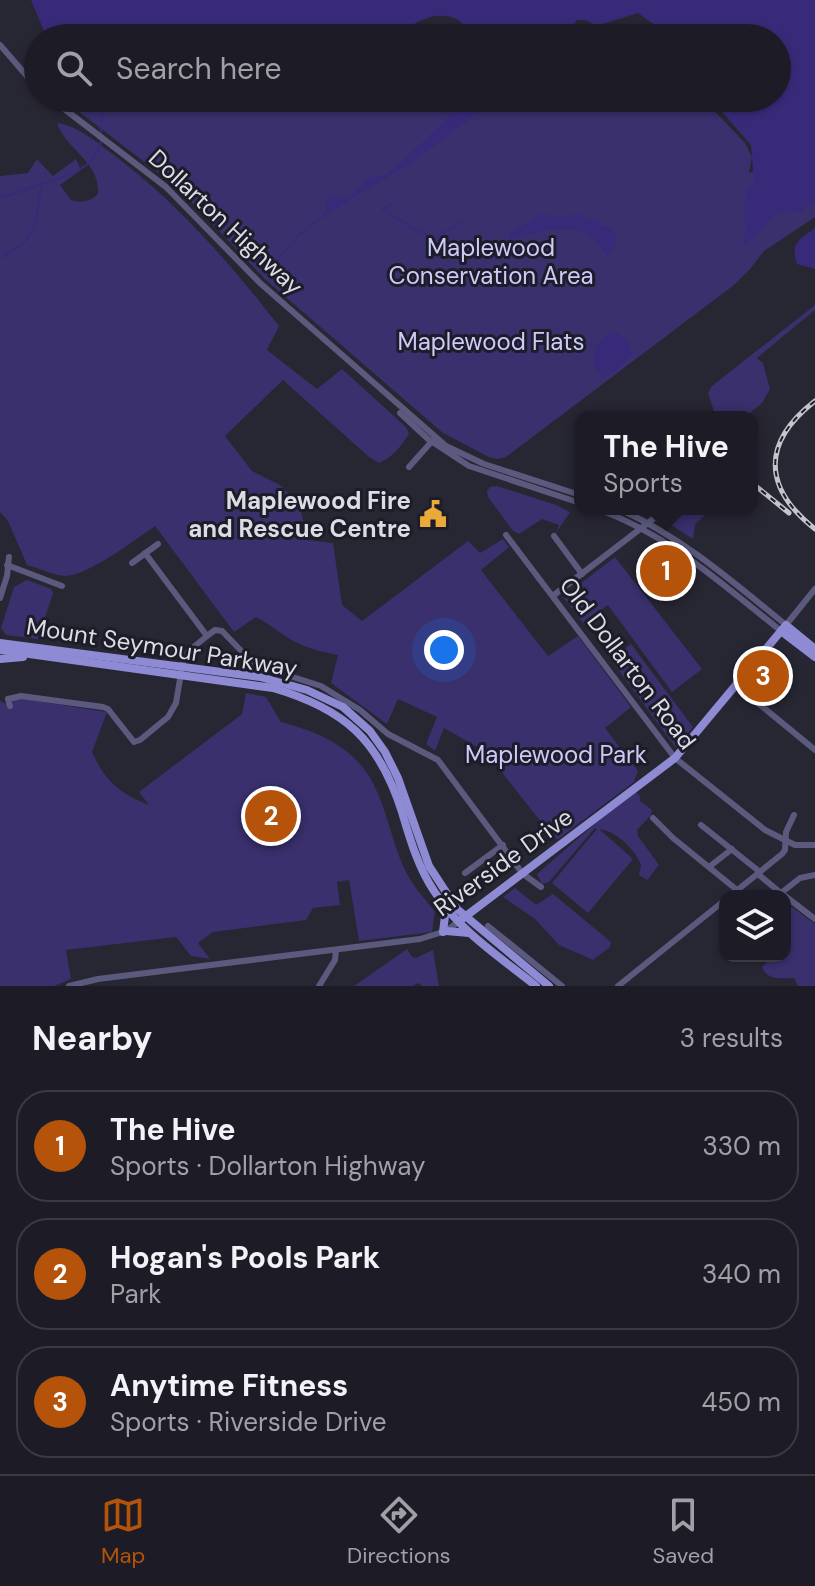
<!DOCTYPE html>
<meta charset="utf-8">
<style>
body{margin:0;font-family:"DM Sans",sans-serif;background:#25252e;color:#f1f3f6}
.controls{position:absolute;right:24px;bottom:24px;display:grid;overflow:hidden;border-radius:16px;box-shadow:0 2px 6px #0004}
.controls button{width:72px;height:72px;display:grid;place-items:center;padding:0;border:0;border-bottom:2px solid #3b3a43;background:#1d1c26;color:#f1f3f6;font:40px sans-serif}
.you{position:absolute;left:444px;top:650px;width:28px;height:28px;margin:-20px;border:6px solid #fff;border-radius:50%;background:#1a73e8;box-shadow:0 0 0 12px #1a73e833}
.badge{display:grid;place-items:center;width:52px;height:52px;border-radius:50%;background:#b45309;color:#fff;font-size:26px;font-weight:700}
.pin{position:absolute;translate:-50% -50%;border:4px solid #fff;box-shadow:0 2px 8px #0006}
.popup{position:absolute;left:574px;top:411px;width:184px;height:104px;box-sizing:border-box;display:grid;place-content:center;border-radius:16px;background:#1d1c26;filter:drop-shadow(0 2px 6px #0005);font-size:26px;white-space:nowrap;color:#a0a1a7}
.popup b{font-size:30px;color:#f1f3f6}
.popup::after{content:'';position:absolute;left:50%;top:100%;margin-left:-16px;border:16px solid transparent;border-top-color:#1d1c26}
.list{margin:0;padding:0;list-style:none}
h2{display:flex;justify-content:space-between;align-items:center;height:104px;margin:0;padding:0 32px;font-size:34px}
h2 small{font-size:26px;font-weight:400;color:#a0a1a7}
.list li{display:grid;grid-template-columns:52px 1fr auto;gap:24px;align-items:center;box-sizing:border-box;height:112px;margin:0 16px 16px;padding:0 16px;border:2px solid #3b3a43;border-radius:32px}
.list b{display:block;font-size:30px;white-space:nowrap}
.list p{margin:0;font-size:26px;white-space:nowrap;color:#a0a1a7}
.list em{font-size:26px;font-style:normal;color:#a0a1a7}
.icon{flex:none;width:44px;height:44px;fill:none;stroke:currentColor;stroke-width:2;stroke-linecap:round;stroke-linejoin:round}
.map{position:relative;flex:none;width:815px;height:986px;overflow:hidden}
.search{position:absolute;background:#1d1c26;box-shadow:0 2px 6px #0004;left:24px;right:24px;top:24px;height:88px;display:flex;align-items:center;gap:20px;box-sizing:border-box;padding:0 28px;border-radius:44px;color:#a0a1a7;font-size:30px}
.sheet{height:488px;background:#1d1c26}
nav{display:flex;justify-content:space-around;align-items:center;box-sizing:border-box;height:112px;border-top:2px solid #3b3a43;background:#1d1c26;font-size:22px;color:#a0a1a7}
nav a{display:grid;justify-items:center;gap:4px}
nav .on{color:#b45309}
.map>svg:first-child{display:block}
.green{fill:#39306d}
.water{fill:#392a79}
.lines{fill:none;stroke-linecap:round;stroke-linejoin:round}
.stream{stroke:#392a79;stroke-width:2}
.minor{stroke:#5b5a7e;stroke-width:6}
.major{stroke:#8f8ad4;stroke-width:8}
.rail-casing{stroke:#c4c4cd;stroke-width:5}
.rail{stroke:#1d1d29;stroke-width:2;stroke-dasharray:6;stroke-linecap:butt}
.labels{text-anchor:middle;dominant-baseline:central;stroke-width:6;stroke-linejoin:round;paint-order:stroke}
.street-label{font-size:24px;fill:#dcdce5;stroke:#1d1d29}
.park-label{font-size:24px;fill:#cccaf8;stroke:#1d1d29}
.poi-label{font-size:24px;font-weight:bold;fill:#dcdce5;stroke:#1d1d29;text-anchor:end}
</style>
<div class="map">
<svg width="815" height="986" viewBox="0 0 815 986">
<rect width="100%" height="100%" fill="#272633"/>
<!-- green -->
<g class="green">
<path d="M 61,98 L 194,98 L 216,104 L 240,106 L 268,98 L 702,98 L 745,143 L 752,157 L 749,173 L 764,167 L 815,203 L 815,217 L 764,251 L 750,269 L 734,285 L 506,457 L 498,459 L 489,457 L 443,433 L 266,280 L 177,187 Z"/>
<path d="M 57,123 C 77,126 94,140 110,152 C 178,203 227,260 279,326 L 267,350 L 317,389 L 342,369 L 406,427 L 409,434 C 401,446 392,458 379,463 L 369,457 L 283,380 L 225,436 L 252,471 L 280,485 L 293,498 L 302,514 L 306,540 L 333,543 L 342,605 L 362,621 L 468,541 L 480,553 L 503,539 L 509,547 L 481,570 L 548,656 L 578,636 L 631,707 L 605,728 L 638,771 L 634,782 L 558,839 L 552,836 L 486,752 L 444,728 L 435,751 L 426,744 L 437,717 L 398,699 L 387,724 L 331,683 L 338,655 C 325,652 311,650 300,644 C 283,637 272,625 256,617 L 234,632 L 155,526 C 136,539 87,577 64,576 C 53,575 38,568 27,565 L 8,521 L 0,512 L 0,176 L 28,173 L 37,159 L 53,176 L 76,159 L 81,170 L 60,185 L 71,200 C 83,203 89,202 98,194 C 100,161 66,150 57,123 Z"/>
<path d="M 815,305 L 815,310 L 757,358 L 763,363 L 770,389 L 762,403 L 745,417 L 716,417 L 708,393 L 712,386 Z"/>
<path d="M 497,486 L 556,505 L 570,512 L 556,533 L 559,525 L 542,519 L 519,534 L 513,531 L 488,497 L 487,491 L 490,487 Z"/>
<path d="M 678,509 L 712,509 L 695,524 L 693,539 L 668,523 L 668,517 Z"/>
<path d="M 615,557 L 702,669 L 672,692 L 608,605 L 583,623 L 563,597 Z"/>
<path d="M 27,580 L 51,589 L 53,593 L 38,639 L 6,635 L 1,628 L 14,587 Z"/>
<path d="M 631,644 L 693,727 L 676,748 L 611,660 Z"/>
<path d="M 246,693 L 266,697 L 281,722 C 319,732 355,747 374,785 C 388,813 392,844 406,872 C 413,886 425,899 435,912 L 432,932 L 359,941 L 349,880 L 337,882 L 340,905 L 313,908 L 306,920 L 213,932 L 198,943 L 210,959 L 191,956 L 176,937 L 167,938 L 66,950 L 71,979 L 54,986 L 0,986 L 0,701 L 9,705 L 17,698 L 107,712 L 92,752 C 105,781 119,793 149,805 L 139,792 L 242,714 Z"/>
<path d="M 636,792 L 640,796 L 640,801 L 652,810 L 651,815 L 637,830 L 638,836 L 659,865 L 647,880 L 639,875 L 641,865 C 636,850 615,830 599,829 L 633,859 L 588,913 L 552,883 L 597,829 L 595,828 L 549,882 L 542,884 L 537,874 L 604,816 Z"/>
<path d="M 515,888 L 536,905 L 553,894 L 611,942 L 610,947 L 593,960 L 559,945 L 535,919 L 503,897 Z"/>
<path d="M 785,902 L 815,924 L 815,986 L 798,986 L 794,978 C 781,978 767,981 762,967 L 773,956 L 785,956 Z"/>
<path d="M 407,949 L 412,957 L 416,958 L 433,950 L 439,986 L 422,986 L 419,983 L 412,986 L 354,986 Z"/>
</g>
<!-- water -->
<g class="water">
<path d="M 31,0 L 815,0 L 815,203 L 800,212 L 776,213 L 755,237 L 745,244 L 743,242 C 751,222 734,201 754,183 L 751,145 L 710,98 L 777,98 L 777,38 L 668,38 L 659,28 L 638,13 L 596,26 L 586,20 L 577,20 L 564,38 L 465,38 C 469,14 438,12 422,20 C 412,24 403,32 394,38 L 47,38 Z"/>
<path d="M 480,99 L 490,104 L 410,164 L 327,214 L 326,202 L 333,196 L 347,199 L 369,178 L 384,175 L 396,167 L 460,106 Z"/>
<path d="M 542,214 L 560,218 L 578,214 L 586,219 L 601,220 L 601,226 L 612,228 C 618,240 617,247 607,257 C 589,216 544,229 509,241 L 509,234 Z"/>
<path d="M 815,228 L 815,269 L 797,264 C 790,243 799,240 815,228 Z"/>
<path d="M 613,331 L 629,340 L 632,354 L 617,370 L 603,378 C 587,358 592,342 613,331 Z"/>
</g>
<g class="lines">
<!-- stream -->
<g class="stream">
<path d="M 97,98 L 103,105 L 101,132"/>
<path d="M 0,197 C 12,196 20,192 30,188 C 55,179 95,173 101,141"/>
<path d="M 393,200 L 391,205 L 382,210 C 401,219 414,232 434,238 L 465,220"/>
<path d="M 0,259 C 8,252 21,247 27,239 C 39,224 38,204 41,186"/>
<path d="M 271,267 L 301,233 L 327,213"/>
</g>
<!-- minor -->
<g class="minor">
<path d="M 0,45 L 38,89"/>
<path d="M 50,98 L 166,187 L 260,283 L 446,446 L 484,464 L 580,495"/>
<path d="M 400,413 L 428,439 L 469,466 L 580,503"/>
<path d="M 409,467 L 433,440"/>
<path d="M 597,509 C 668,534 723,585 781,631"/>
<path d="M 619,509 C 682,537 733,582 786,625 L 815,589"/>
<path d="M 506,535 L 675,758 L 765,830 L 795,845 L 815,845"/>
<path d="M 554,536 L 582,574"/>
<path d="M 145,553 L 207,636 L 215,630 L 222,631 L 255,665 L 321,686 L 360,710 L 388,734 L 438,760 L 523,874 L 541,887"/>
<path d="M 132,563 L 158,544"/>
<path d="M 7,565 L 62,586"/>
<path d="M 554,595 L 666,509"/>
<path d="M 0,598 L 7,576 L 9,557"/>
<path d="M 736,685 L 815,750"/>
<path d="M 10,706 L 8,699 L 21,696 L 103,707 L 108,709 L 134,742 L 140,740 L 168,717 L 176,703 L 184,655 L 207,636"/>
<path d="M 653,818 L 673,838 L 737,890"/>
<path d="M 701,825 L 760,872"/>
<path d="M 709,867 L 732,849"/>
<path d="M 465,873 L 503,845"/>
<path d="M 758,874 L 782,894"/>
<path d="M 781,893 L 800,878 L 815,875"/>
<path d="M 730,896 L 782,854 L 785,850 L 786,832 L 794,815"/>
<path d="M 785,896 L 815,919"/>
<path d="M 488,926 L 562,986"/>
<path d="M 69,986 L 98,979 L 420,939 L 446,931 L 458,922"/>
<path d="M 319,986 L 335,960 L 336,950"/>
<path d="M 618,986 L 725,900"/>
</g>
<!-- major -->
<g class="major">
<path d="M 781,631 L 815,657"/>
<path d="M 0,643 L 260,677 L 307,690 L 343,707 L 370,731 L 385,752 L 398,778 L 429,866 L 457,909 L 549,986"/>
<path d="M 0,650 L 273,688 C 345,709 379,740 402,812 C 410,839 418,867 434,891 C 459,931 500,957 536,986"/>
<path d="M 0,659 L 23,657"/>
<path d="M 462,919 L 675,758 L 786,625 L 815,649"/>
<path d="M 446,931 L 469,933"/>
<path d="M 443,932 L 446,908"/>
</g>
<!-- rail casing -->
<g class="rail-casing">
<g id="rail">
<path d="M 815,401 C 762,442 762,487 815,529"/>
<path d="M 752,483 L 789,513"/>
</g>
</g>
<!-- rail -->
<use href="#rail" class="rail"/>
</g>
<!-- icons -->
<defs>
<g id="civic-bare" transform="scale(2.16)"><path d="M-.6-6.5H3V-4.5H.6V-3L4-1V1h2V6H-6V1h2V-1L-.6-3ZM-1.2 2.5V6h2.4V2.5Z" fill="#eba939" stroke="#1d1d29" stroke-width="2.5" paint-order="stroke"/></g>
</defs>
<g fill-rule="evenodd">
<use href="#civic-bare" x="433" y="514"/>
</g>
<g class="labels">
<!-- street labels -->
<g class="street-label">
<text transform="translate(226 222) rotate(43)">Dollarton Highway</text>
<text transform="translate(162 647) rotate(9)">Mount Seymour Parkway</text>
<text transform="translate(628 663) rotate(53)">Old Dollarton Road</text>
<text transform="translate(503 862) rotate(-36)">Riverside Drive</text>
</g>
<!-- park labels -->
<g class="park-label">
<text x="491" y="247">Maplewood<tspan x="491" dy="28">Conservation Area</tspan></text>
<text x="491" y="341">Maplewood Flats</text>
<text x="556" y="754">Maplewood Park</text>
</g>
<!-- poi labels -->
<g class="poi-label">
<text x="411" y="500">Maplewood Fire<tspan x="411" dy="28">and Rescue Centre</tspan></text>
</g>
</g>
</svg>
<div class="controls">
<button><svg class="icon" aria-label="layers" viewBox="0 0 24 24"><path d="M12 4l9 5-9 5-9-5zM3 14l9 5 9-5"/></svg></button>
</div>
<div class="you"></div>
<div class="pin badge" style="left:666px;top:571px">1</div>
<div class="popup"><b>The Hive</b>Sports</div>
<div class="pin badge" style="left:271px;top:816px">2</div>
<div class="pin badge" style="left:763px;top:676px">3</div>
<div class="search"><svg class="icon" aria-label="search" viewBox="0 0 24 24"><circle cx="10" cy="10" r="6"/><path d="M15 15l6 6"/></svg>Search here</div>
</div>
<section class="sheet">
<h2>Nearby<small>3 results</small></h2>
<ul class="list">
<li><span class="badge">1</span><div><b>The Hive</b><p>Sports · Dollarton Highway</p></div><em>330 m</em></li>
<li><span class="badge">2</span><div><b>Hogan's Pools Park</b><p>Park</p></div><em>340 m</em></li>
<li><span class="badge">3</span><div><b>Anytime Fitness</b><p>Sports · Riverside Drive</p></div><em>450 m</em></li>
</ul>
</section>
<nav>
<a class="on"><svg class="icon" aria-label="map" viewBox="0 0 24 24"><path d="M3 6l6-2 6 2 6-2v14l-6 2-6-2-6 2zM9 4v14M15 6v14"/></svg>Map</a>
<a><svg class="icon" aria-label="directions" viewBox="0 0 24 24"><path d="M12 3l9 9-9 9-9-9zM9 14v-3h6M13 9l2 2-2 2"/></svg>Directions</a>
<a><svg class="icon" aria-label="saved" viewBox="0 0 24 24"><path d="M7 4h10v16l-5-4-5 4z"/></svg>Saved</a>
</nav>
